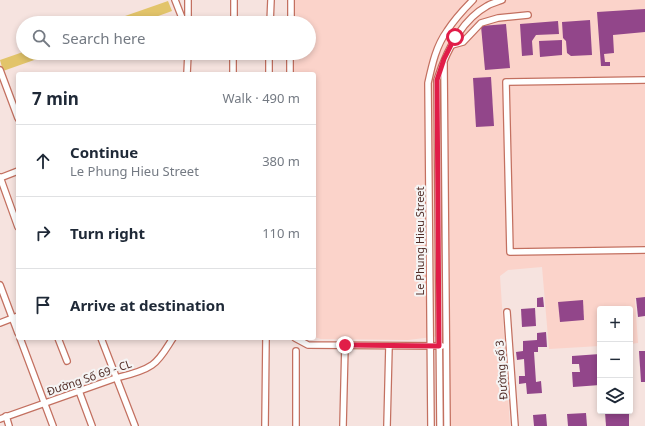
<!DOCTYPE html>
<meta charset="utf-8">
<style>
body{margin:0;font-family:"Noto Sans",sans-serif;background:#f2f2f3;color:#1f2937}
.controls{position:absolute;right:12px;bottom:12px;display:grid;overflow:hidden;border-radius:4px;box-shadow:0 2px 6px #0003}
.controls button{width:36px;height:36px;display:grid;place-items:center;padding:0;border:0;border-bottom:1px solid #e0e1e3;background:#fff;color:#1f2937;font:20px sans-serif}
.stop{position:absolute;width:12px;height:12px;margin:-9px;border:3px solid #e11d48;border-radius:50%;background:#fff}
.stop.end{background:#e11d48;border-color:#fff;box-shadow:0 1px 4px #0008}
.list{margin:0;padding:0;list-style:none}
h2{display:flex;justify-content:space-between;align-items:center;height:52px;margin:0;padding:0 16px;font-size:17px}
h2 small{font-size:13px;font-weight:400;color:#747a83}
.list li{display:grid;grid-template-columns:26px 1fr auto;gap:12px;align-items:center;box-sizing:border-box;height:72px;padding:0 16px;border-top:1px solid #e0e1e3}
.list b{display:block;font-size:15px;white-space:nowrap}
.list p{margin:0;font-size:13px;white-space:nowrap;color:#747a83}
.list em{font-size:13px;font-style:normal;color:#747a83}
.icon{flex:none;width:22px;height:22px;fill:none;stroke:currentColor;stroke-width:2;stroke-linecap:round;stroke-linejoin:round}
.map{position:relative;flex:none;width:645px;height:426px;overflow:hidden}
.search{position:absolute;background:#fff;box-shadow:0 2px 6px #0003;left:16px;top:16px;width:300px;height:44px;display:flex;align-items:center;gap:10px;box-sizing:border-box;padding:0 14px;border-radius:22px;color:#747a83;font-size:15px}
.panel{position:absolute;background:#fff;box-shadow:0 2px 6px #0003;left:16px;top:72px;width:300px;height:268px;border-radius:4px}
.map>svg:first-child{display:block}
.built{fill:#fbd3ca}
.park{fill:#e2c46a}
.building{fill:#92468a}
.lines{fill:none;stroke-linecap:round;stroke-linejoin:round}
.minor-casing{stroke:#c37060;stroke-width:8}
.minor{stroke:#fff;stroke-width:5.5}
.route{stroke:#e11d48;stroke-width:5}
.labels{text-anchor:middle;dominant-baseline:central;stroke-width:4;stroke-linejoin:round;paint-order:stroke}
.street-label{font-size:11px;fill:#512d27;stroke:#f5f5f5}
</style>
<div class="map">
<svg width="645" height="426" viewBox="0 0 645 426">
<rect width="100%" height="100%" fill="#f6e3df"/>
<!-- built -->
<path class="built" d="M 294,0 L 645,0 L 645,297 L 635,299 L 638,343 L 630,344 L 630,309 L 600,309 L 600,346 L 549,349 L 542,267 L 508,270 L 500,276 L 510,426 L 450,426 L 449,335 L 408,340 L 321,339 L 314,337 L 314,74 L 293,74 L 293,53 L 309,53 L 309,23 L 294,23 Z"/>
<!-- park -->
<g class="park">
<path d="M 168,1 L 172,11 L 139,23 L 105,23 Z"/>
<path d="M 23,52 L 23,53 L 54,53 L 3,71 L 0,60 Z"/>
</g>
<!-- building -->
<g class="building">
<path d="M 645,9 L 645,32 L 613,35 L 614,53 L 604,54 L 605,62 L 610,62 L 610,66 L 601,66 L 597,12 Z"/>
<path d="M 590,20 L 592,55 L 571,56 L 567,53 L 566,41 L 563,38 L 562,22 Z"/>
<path d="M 558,21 L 559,34 L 536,35 L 532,41 L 533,55 L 522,56 L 520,24 Z"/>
<path d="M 506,24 L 510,68 L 485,70 L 481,26 Z"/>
<path d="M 562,40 L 562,55 L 540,57 L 539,41 Z"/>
<path d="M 491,77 L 494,126 L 476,127 L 473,78 Z"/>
<path d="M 543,297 L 544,307 L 537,307 L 537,298 Z"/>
<path d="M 645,297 L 645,316 L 638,317 L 636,298 Z"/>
<path d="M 583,300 L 584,320 L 560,322 L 558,302 Z"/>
<path d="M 535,308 L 536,326 L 522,327 L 521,309 Z"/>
<path d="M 546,332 L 547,347 L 538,347 L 538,352 L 534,352 L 536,382 L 541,381 L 542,393 L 527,394 L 526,383 L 519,384 L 519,376 L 525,376 L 524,359 L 517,360 L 516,352 L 523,351 L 523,341 L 537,340 L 537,333 Z"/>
<path d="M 639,351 L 645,351 L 645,382 L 641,382 Z"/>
<path d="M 600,354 L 600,385 L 573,387 L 572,372 L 580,372 L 579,364 L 572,364 L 572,356 Z"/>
<path d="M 629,411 L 629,426 L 606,426 L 605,412 Z"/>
<path d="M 586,413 L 587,426 L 568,426 L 567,414 Z"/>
<path d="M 546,414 L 547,426 L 534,426 L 533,415 Z"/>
</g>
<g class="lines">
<!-- minor casing -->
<g class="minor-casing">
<g id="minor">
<path d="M 175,0 L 184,23"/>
<path d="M 188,0 L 188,23"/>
<path d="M 234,23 L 234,0"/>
<path d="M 270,23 L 271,0"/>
<path d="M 291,23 L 291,0"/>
<path d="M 452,45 L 463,42 L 481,23 L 498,18 L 528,15"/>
<path d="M 444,64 L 447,426"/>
<path d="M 0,70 L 18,118"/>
<path d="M 187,74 L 188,53"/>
<path d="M 233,74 L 233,53"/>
<path d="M 269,74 L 269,53"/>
<path d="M 290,74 L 290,53"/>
<path d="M 645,80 L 506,82 L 510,252 L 645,250"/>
<path d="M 0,177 L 18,227"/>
<path d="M 0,178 L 18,171"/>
<path d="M 0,285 L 18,333"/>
<path d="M 507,312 L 515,426"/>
<path d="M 0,323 L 18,316"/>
<path d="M 20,338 L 53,426"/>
<path d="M 58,338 L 67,361"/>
<path d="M 101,338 L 135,426"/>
<path d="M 295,338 L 308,345 L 442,346"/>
<path d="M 79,391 L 92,426"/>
<path d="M 6,416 L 9,426"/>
<path d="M 0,419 L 116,378 C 128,375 142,372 152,365 C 161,359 167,347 173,338"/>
<path d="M 265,426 L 266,338"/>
<path d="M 296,426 L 296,351"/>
<path d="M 343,426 L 345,345"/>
<path d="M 387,426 L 389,346"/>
<path d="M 431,426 L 428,83 C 432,65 436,46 447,31 C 454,20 463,10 473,0"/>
<path d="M 440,426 L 437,80 C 446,52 460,21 487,6 C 492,3 497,2 502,0"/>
</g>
</g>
<!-- minor -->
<use href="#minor" class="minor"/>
</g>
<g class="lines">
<!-- route -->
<path class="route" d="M 345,345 L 439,346 L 437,80 L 444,59 L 455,37"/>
</g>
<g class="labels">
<!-- street labels -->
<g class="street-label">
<text transform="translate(419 241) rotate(-90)">Le Phung Hieu Street</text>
<text transform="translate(501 370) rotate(-94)">Đường số 3</text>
<text transform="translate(89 377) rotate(-19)">Đường Số 69 - CL</text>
</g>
</g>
</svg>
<div class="controls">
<button>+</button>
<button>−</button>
<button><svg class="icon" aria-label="layers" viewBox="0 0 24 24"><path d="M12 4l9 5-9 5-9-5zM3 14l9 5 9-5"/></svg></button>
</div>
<div class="stop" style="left:455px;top:37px"></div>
<div class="stop end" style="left:345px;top:345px"></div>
<div class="search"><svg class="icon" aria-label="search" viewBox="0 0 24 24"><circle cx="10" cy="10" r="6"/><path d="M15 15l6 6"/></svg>Search here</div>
<section class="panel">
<h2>7 min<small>Walk · 490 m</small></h2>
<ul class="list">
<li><svg class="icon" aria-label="ahead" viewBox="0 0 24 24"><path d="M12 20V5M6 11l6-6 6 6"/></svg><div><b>Continue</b><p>Le Phung Hieu Street</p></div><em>380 m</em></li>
<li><svg class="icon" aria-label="right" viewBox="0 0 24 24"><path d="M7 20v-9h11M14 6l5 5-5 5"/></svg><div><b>Turn right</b></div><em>110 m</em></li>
<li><svg class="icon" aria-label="arrive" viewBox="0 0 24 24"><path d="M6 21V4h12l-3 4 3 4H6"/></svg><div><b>Arrive at destination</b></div></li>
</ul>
</section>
</div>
